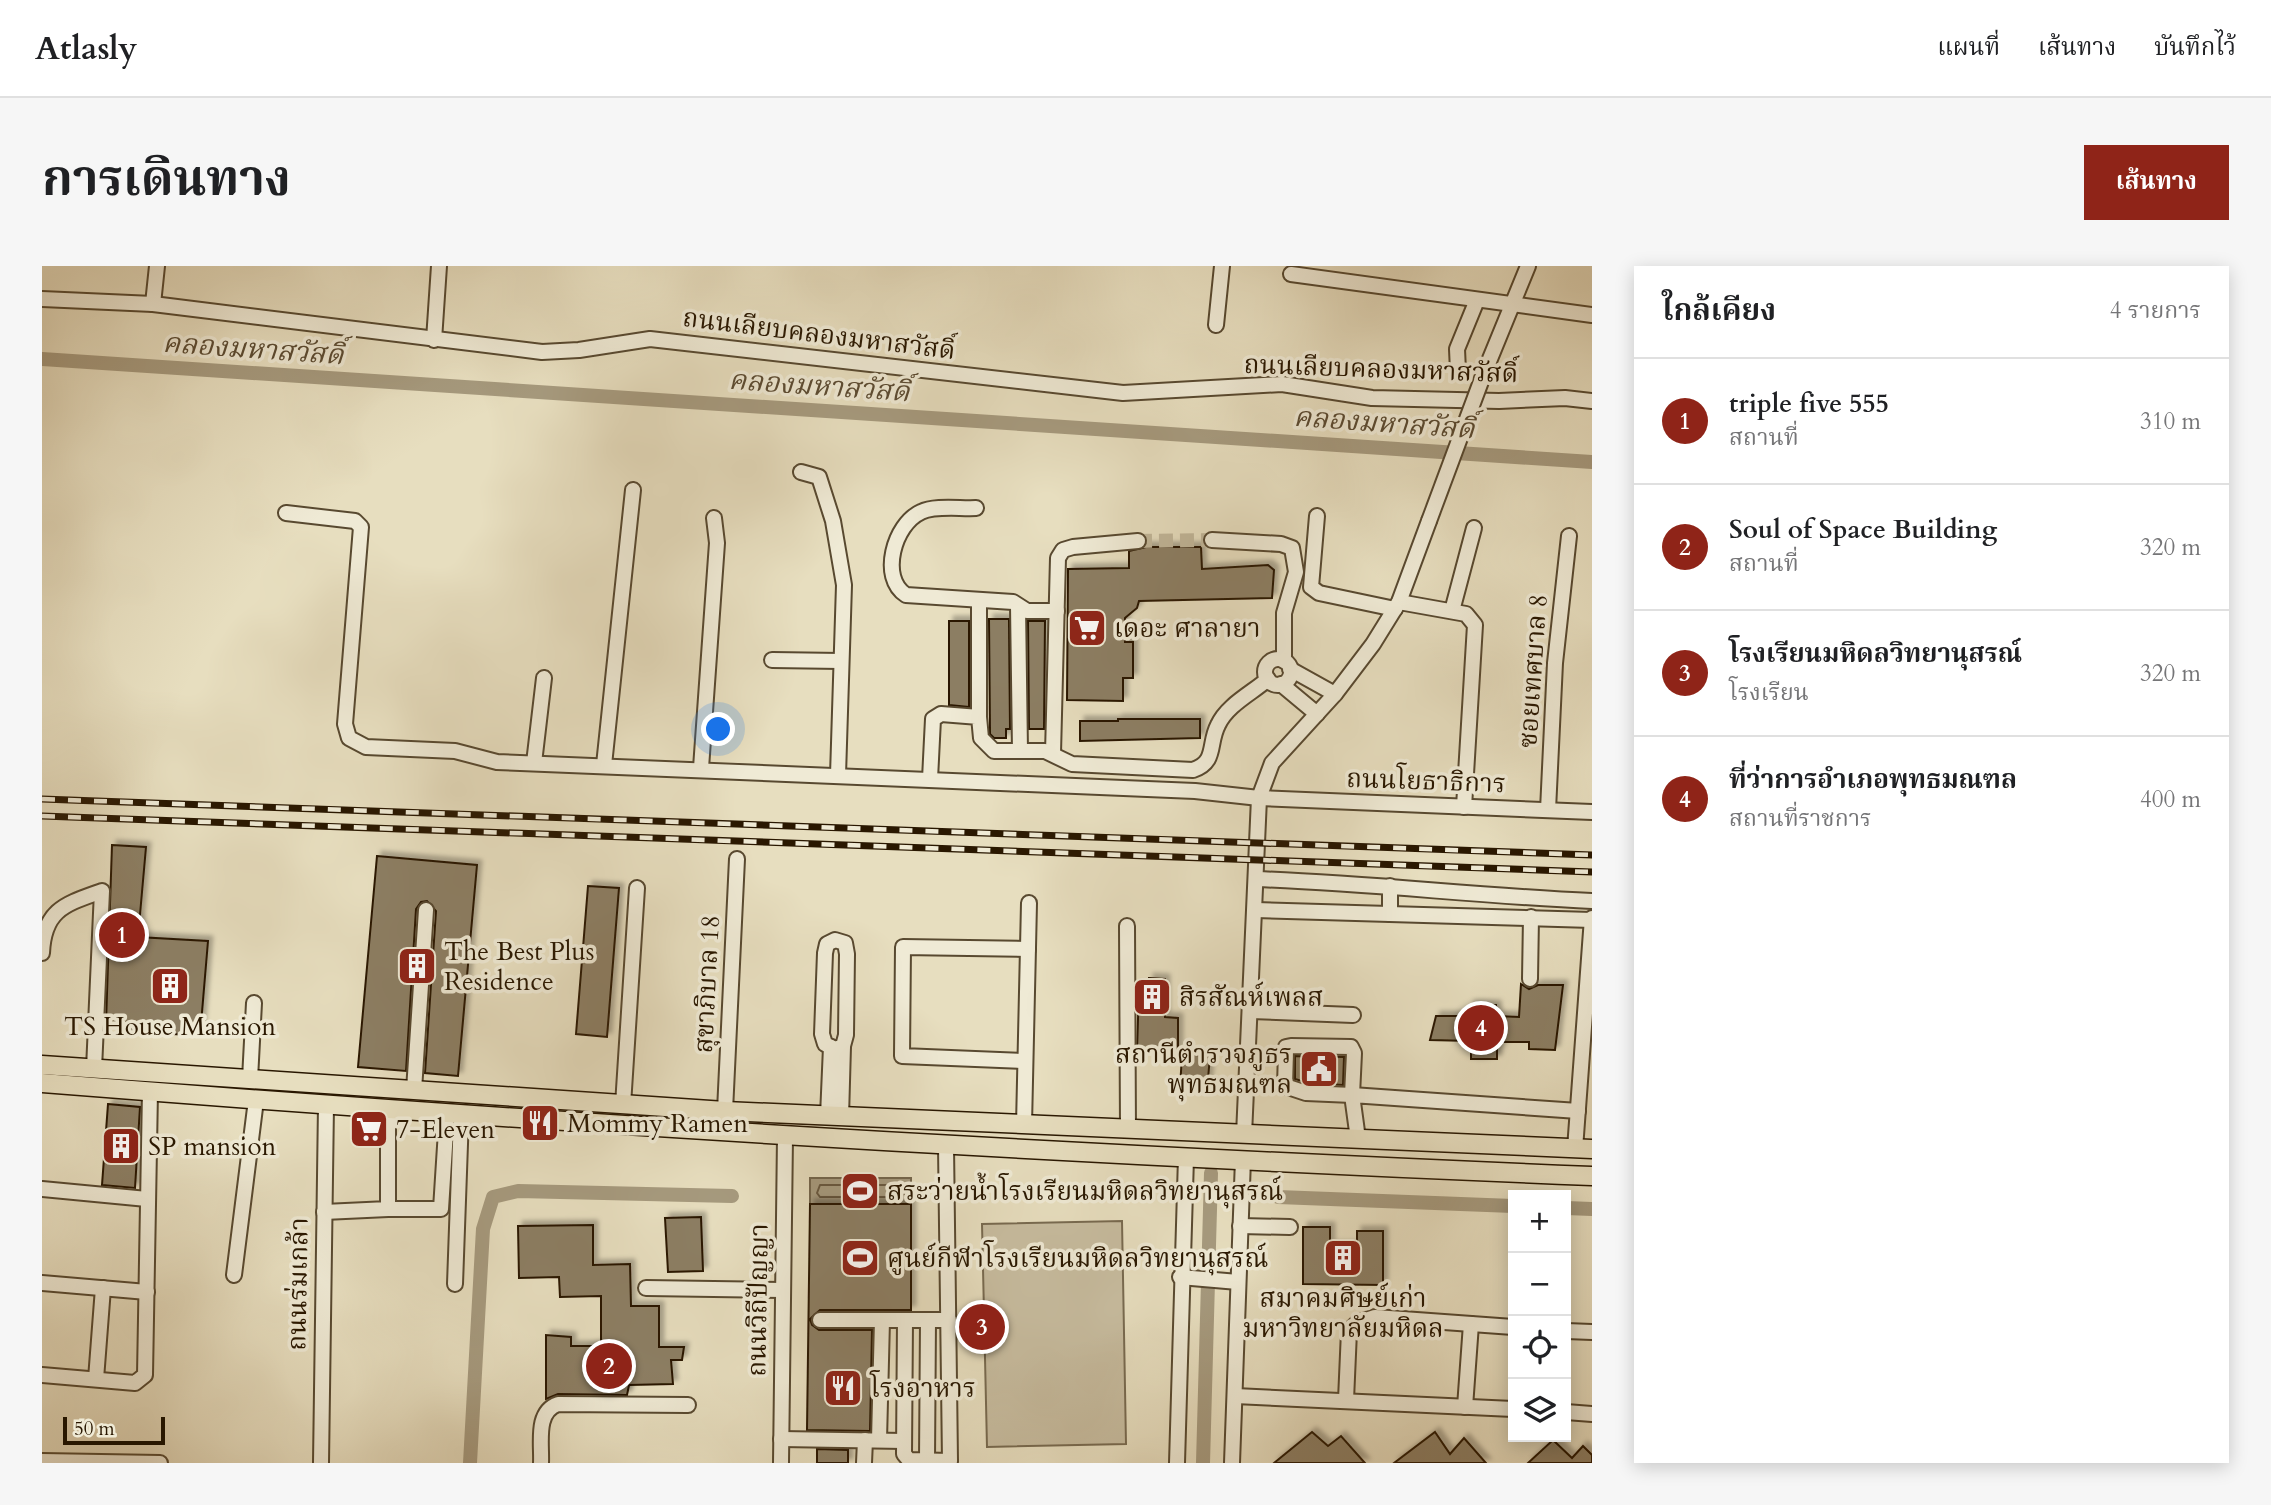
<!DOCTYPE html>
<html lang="th">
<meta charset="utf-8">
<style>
body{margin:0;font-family:Cardo,"Noto Serif Thai",serif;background:#f6f6f6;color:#202124}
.controls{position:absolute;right:21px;bottom:21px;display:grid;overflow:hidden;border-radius:0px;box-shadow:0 4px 18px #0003}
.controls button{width:63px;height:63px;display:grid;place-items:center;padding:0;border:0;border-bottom:2px solid #e0e0e0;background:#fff;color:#202124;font:35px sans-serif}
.scale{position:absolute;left:21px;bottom:18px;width:102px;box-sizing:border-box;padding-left:7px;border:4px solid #291700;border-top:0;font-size:19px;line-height:24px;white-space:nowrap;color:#291700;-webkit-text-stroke:5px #efead5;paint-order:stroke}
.you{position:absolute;left:677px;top:464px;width:24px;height:24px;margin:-18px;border:5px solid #fff;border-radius:50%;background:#1a73e8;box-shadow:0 0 0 10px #1a73e833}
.badge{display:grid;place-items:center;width:46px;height:46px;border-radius:50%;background:#8f2418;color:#fff;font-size:23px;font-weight:700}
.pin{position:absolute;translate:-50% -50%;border:4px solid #fff;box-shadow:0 2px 7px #0006}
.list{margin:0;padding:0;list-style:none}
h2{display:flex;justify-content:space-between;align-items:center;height:91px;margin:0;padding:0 28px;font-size:30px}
h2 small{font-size:23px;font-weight:400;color:#757577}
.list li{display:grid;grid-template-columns:46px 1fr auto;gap:21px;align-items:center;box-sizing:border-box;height:126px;padding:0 28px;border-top:2px solid #e0e0e0}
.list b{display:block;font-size:26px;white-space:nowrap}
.list p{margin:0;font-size:23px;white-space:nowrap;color:#757577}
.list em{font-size:23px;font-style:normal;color:#757577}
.icon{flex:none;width:38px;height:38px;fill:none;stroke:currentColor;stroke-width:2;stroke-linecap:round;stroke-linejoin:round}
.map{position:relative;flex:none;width:1550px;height:1197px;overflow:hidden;border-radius:0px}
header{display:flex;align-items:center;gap:42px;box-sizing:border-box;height:98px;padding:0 35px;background:#fff;border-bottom:2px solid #e0e0e0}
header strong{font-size:33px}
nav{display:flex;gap:38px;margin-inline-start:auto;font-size:24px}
.intro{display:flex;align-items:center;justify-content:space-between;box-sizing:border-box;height:168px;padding:0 42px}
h1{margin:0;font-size:49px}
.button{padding:18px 32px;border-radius:0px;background:#8f2418;color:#fff;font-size:24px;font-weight:700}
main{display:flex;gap:42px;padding:0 42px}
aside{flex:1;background:#fff;border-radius:0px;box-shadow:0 4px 18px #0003}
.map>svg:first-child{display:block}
.green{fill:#c7bc9f;stroke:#786a50;stroke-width:2}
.water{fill:#a69a7e;stroke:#74664c;stroke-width:2}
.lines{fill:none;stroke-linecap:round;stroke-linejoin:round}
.shore{stroke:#68583f;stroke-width:2}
.canal{stroke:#a69a7e;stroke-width:14}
.building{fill:#8c7e63;stroke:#291700;stroke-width:2;filter:url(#shadow)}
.minor-tunnel{stroke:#c1b699;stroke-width:14;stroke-dasharray:14 7;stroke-linecap:butt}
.minor-casing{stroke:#584930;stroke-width:18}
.major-casing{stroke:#291700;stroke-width:21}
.minor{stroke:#efead5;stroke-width:14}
.major{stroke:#e7debf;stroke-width:18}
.rail-casing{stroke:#291700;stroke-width:7}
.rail{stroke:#efead5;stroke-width:4.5;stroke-dasharray:13;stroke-linecap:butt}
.minor-bridge-casing{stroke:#584930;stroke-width:18;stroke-linecap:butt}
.minor-bridge{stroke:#efead5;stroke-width:14}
.labels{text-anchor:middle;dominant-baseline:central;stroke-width:7;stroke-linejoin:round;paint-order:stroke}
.street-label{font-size:26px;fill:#291700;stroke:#efead5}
.poi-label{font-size:26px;fill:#291700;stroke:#efead5;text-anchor:start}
.water-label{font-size:28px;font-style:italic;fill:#5b4b32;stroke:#efead5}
</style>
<header>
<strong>Atlasly</strong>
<nav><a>แผนที่</a><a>เส้นทาง</a><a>บันทึกไว้</a></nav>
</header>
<div class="intro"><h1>การเดินทาง</h1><a class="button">เส้นทาง</a></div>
<main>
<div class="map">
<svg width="1550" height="1197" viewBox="0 0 1550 1197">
<defs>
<filter id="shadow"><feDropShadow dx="4.5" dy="-4.5" stdDeviation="2" flood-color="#0004"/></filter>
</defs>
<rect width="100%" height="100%" fill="#e7debf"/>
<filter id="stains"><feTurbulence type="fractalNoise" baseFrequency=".00286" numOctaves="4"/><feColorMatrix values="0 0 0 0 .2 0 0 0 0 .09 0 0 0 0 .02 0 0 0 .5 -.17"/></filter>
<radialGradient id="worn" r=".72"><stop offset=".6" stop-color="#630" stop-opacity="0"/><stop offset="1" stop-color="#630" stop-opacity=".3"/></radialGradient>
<!-- green -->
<path class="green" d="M 1080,955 L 1084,1178 L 945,1181 L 940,958 Z"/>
<!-- water -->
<rect class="water" x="768" y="912" width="101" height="26"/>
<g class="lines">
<!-- shore -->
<path class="shore" d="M 778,919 L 859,919 L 862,928 L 858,931 L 778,931 L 775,927 Z"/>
<!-- canal -->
<g class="canal">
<path d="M 0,93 L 1550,196"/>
<path d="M 1236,931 L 1471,940"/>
<path d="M 1524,942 L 1550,943"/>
<path d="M 428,1197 L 441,963 L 451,931 L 476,925 L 690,930"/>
<path d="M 1161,1197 L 1169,907"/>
</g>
</g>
<!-- building -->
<g class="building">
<path d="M 1104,281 L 1159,281 L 1160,303 L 1226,299 L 1232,304 L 1230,332 L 1097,335 L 1095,342 L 1083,352 L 1083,376 L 1091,376 L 1091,412 L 1081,412 L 1081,435 L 1025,434 L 1026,303 L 1087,302 L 1087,285 Z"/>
<path d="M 947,353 L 967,353 L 968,463 L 964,463 L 964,472 L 952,472 L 948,468 Z"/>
<path d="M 907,355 L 927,355 L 927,441 L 907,439 Z"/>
<path d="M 986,355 L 1003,355 L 1002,463 L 987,463 Z"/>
<path d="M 1076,453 L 1158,453 L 1158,472 L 1038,475 L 1038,455 L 1076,455 Z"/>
<path d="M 70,579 L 104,581 L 96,671 L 166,675 L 158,770 L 90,765 L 91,759 L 64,757 Z"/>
<path d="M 335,590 L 435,599 L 416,810 L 383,807 L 394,645 L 385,635 L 379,636 L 374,643 L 364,805 L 316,801 Z"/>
<path d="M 546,620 L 577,622 L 565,771 L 534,768 Z"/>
<path d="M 1107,712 L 1123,713 L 1123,751 L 1136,752 L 1136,786 L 1095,785 L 1097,721 L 1107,721 Z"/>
<path d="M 1479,718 L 1487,723 L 1496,719 L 1521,719 L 1513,784 L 1487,783 L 1487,776 L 1455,776 L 1455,793 L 1429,793 L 1429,775 L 1388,774 L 1394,750 L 1428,750 L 1428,739 L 1454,739 L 1455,750 L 1477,751 Z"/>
<path d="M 1140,788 L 1168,790 L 1165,824 L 1138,823 Z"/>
<path d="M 1253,790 L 1302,791 L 1301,819 L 1266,817 L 1253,813 Z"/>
<path d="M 66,838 L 98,841 L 93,922 L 60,919 Z"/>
<path d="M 768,938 L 869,938 L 869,1044 L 778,1044 L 768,1053 L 770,1059 L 777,1064 L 830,1064 L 828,1165 L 765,1164 Z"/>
<path d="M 659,951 L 661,1005 L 626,1006 L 623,952 Z"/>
<path d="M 551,959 L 551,999 L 588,998 L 589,1040 L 617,1040 L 617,1081 L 642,1081 L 640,1094 L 629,1094 L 631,1118 L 587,1119 L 585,1129 L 516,1128 L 504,1133 L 504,1069 L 529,1071 L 529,1080 L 559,1080 L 559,1030 L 518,1031 L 517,1011 L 477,1012 L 476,960 Z"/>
<path d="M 1261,961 L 1288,961 L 1288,980 L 1315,980 L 1315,965 L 1341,965 L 1341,1019 L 1261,1018 Z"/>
<path d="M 1270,1166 L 1286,1180 L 1299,1170 L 1323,1197 L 1232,1197 Z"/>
<path d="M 1393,1166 L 1408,1188 L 1422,1172 L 1444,1197 L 1352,1197 Z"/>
<path d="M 1511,1174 L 1530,1192 L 1541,1180 L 1550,1189 L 1550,1197 L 1486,1197 Z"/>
<path d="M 775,1183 L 806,1184 L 806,1197 L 775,1197 Z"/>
</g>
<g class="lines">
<!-- minor-tunnel -->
<path class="minor-tunnel" d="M 1096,275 L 1170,274"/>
<!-- minor casing -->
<g class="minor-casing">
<g id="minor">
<path d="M 1249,8 L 1550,49"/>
<path d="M 0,33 L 111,38 L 500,86 L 537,84 L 608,73 L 1081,127 L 1240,118 L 1330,132 L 1457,135 L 1523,132 L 1550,135"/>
<path d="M 111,38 L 115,0"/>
<path d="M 1174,59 L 1180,0"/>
<path d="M 392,74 L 397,0"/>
<path d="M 1416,105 L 1415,83 L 1435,34"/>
<path d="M 1441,110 L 1486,0"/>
<path d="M 759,206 L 777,211 L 791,255 L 802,319 L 796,509"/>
<path d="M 934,242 C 919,243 893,239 879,246 C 852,258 837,312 864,329 L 971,336 L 985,345 L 1015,345"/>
<path d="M 244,247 L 313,255 L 319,261 L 303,458 L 307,472 L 324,481 L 413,485 L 455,496 L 1153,525 L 1217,532 L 1550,546"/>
<path d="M 1275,250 L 1269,321 L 1277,327 L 1353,343"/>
<path d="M 1170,274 L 1239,278 L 1250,282 L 1254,306 L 1242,347 L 1242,395"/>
<path d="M 937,336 L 937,451"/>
<path d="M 1357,336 L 1424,348 L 1433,359 L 1422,541"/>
<path d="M 976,340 L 978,485"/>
<path d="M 1410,345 L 1432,262"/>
<circle cx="1236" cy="406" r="13"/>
<path d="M 730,394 L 799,395"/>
<path d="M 1248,403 L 1293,428"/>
<path d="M 1239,418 L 1275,448"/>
<path d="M 1011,487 L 1016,292 L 1021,284 L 1031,281 L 1096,275"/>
<path d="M 492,497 L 502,412"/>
<path d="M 562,499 L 591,224"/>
<path d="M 659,502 L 675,277 L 672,252"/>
<path d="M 888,513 L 891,453 L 899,448 L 937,451 L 939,472 L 952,485 L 1003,485 L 1030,498 L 1151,504 C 1175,496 1166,478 1176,459 C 1185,439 1210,427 1226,413"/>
<path d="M 1506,544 L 1513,397 L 1527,270"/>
<path d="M 1214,613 C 1326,617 1438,630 1550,635"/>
<path d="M 1348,620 L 1348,648"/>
<path d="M 1214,644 L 1550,654"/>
<path d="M 1085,660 L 1086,864"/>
<path d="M 793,674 L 803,677 L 805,688 L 804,769 L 801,780 L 793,783 L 783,778 L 780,768 L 783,687 L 785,678 Z"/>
<path d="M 0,687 C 2,643 24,638 60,625 L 52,803"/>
<path d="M 1488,713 L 1489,651"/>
<path d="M 1209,745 L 1311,749"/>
<path d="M 1249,780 L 1309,781 L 1312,787 L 1310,829 L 1264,827 L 1243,820 L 1244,785 L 1244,781 Z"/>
<path d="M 983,795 L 860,790 L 861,681 L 986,683"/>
<path d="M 208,813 L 212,737"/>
<path d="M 372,824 L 384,644"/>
<path d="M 581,839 L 595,622"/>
<path d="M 683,845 L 695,593"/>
<path d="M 786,850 L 789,781"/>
<path d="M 799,851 L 801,780"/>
<path d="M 982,859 L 987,637"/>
<path d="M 1202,869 L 1217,532 L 1230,497 L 1293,428 L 1331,378 L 1357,336 L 1387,255"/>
<path d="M 1316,873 L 1310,829 L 1536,845"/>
<path d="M 1533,883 L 1550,652"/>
<path d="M 0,923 L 105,933"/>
<path d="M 346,943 L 399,943 L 405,849"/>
<path d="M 282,946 L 346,943 L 346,844"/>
<path d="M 1198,960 L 1248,961"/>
<path d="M 192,1009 L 214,834"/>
<path d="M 1138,1011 L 1196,1016"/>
<path d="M 0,1017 L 105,1026"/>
<path d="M 413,1018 L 419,850"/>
<path d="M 604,1022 L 741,1024"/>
<path d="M 778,1054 L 907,1054"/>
<path d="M 863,1054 L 862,1188 L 867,1194 L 908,1195 L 904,880"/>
<path d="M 1524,1065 L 1550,1066"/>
<path d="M 0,1109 L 93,1117 L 103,1109 L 108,825"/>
<path d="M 54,1113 L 61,1022"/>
<path d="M 1193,1130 L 1471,1143"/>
<path d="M 1304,1134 L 1307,1065 L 1315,1057 L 1333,1051 L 1471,1061"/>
<path d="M 1423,1141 L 1429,1058"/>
<path d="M 1524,1146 L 1550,1148"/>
<path d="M 739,1173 L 862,1175"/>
<path d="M 837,1174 L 840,1054"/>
<path d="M 885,1194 L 886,1054"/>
<path d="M 0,1195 L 118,1197"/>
<path d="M 279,1197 L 284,839"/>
<path d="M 499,1197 C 500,1177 493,1146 516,1138 L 646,1139"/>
<path d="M 739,1197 L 743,871"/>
<path d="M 822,1197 L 823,1174"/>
<path d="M 1135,1197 L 1144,891"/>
<path d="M 1190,1197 L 1201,893"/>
</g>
</g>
<!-- major casing -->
<g class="major-casing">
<g id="major">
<path d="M 0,799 L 683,845 L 1550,883"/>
<path d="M 0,817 C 516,858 1033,889 1550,910"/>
</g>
</g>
<!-- minor -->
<use href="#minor" class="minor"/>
<!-- major -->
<use href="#major" class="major"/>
<!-- rail casing -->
<g class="rail-casing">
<g id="rail">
<path d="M 0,533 L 1550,589"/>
<path d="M 0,550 L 1550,606"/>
</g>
</g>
<!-- rail -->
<use href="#rail" class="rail"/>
<!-- minor-bridge casing -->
<g class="minor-bridge-casing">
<path id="minor-bridge" d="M 1387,255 L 1441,110"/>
</g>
<!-- minor-bridge -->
<use href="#minor-bridge" class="minor-bridge"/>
</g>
<!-- icons -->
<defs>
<g id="supermarket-square" transform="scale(2.0125)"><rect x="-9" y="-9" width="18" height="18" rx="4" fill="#8f2418" stroke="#efead5"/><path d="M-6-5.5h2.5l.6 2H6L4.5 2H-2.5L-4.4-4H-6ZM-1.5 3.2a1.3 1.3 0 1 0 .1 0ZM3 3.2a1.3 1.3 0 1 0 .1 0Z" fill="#fff"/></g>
<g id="building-square" transform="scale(2.0125)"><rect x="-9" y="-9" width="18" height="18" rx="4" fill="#8f2418" stroke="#efead5"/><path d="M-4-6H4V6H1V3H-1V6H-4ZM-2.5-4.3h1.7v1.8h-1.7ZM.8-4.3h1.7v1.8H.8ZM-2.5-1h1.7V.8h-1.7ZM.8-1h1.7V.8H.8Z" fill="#fff"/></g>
<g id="civic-square" transform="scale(2.0125)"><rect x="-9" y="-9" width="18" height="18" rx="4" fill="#8f2418" stroke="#efead5"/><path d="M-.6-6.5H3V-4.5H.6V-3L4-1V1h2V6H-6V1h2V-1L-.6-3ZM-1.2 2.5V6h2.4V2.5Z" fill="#fff"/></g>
<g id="restaurant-square" transform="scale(2.0125)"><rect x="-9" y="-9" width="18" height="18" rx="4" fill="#8f2418" stroke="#efead5"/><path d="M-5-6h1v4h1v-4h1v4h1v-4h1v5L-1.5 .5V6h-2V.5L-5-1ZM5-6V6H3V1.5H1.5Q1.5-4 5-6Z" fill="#fff"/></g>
<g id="stadium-square" transform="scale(2.0125)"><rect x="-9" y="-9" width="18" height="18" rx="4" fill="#8f2418" stroke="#efead5"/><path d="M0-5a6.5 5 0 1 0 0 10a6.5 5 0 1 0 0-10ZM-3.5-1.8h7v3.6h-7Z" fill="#fff"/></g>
</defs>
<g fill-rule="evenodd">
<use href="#supermarket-square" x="1045" y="362"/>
<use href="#building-square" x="375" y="700"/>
<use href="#building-square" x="128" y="720"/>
<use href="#building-square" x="1110" y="731"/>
<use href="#civic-square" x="1277" y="803"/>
<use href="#restaurant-square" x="498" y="857"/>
<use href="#supermarket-square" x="327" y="863"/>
<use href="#building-square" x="79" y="880"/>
<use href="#stadium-square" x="818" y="925"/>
<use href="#stadium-square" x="818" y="992"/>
<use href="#building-square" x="1301" y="992"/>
<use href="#restaurant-square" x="801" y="1122"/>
</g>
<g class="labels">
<!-- street labels -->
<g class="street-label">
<text transform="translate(777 68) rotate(7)">ถนนเลียบคลองมหาสวัสดิ์</text>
<text transform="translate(1339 103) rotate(2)">ถนนเลียบคลองมหาสวัสดิ์</text>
<text transform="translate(1491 405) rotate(-86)">ซอยเทศบาล 8</text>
<text transform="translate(1384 515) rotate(2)">ถนนโยธาธิการ</text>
<text transform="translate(665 718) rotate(-87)">สุขาภิบาล 18</text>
<text transform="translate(256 1018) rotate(-89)">ถนนร่มเกล้า</text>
<text transform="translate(716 1034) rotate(-89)">ถนนวิถีปัญญา</text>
</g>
<!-- poi labels -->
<g class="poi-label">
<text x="1072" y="362">เดอะ ศาลายา</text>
<text x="402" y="685">The Best Plus<tspan x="402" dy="30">Residence</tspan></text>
<text x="1137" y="731">สิรสัณห์เพลส</text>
<text x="128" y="760" text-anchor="middle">TS House Mansion</text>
<text x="1250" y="788" text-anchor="end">สถานีตำรวจภูธร<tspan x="1250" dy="30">พุทธมณฑล</tspan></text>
<text x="525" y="857">Mommy Ramen</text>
<text x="354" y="863">7-Eleven</text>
<text x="106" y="880">SP mansion</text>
<text x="845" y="925">สระว่ายน้ำโรงเรียนมหิดลวิทยานุสรณ์</text>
<text x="845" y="992">ศูนย์กีฬาโรงเรียนมหิดลวิทยานุสรณ์</text>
<text x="1301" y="1032" text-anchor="middle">สมาคมศิษย์เก่า<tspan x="1301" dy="30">มหาวิทยาลัยมหิดล</tspan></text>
<text x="828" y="1122">โรงอาหาร</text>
</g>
<!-- water labels -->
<g class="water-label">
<text transform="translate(211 83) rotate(4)">คลองมหาสวัสดิ์</text>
<text transform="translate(777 120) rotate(4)">คลองมหาสวัสดิ์</text>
<text transform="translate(1342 157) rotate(4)">คลองมหาสวัสดิ์</text>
</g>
</g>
<rect width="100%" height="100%" filter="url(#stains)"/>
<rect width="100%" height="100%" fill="url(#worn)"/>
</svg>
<div class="controls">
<button>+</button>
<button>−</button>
<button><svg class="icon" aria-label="locate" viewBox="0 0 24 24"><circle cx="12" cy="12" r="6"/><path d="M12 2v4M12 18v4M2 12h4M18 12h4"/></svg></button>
<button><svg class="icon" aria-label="layers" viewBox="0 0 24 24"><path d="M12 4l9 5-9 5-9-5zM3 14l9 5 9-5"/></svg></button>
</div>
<div class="scale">50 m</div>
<div class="you"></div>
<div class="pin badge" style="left:80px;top:669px">1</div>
<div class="pin badge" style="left:567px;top:1100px">2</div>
<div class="pin badge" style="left:940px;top:1061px">3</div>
<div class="pin badge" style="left:1439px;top:762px">4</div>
</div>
<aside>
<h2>ใกล้เคียง<small>4 รายการ</small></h2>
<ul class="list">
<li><span class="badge">1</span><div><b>triple five 555</b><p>สถานที่</p></div><em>310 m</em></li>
<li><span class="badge">2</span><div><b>Soul of Space Building</b><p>สถานที่</p></div><em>320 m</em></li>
<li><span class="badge">3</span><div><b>โรงเรียนมหิดลวิทยานุสรณ์</b><p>โรงเรียน</p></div><em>320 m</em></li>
<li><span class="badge">4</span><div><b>ที่ว่าการอำเภอพุทธมณฑล</b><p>สถานที่ราชการ</p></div><em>400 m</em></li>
</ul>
</aside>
</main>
